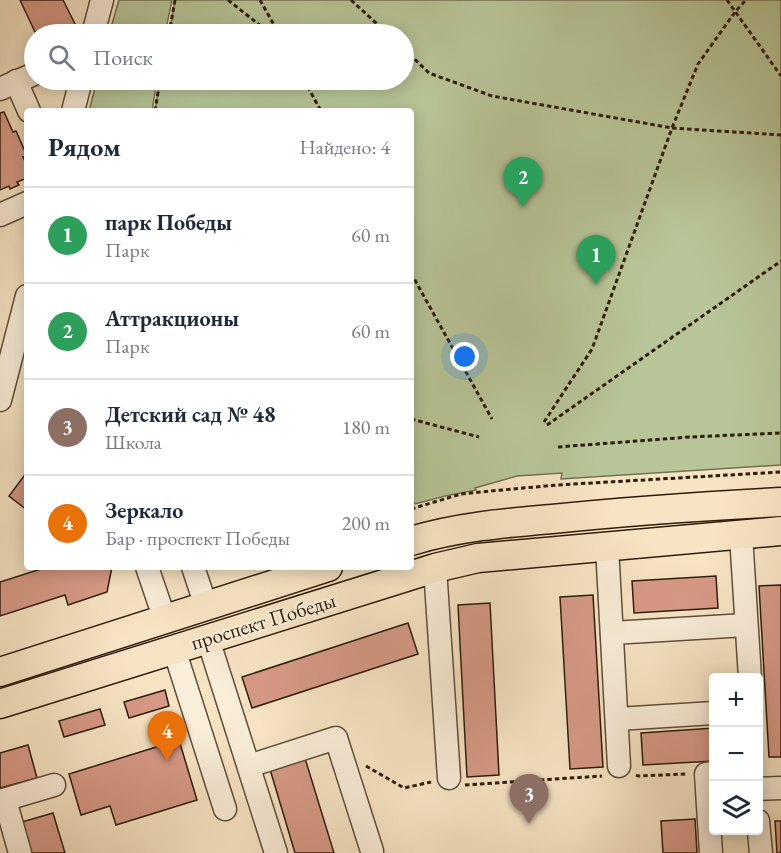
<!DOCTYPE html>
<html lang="ru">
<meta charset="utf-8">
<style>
body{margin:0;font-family:"EB Garamond",serif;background:#f2f2f3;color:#1f2937}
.controls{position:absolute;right:18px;bottom:18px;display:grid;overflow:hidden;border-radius:6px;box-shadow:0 3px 15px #0003}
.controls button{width:54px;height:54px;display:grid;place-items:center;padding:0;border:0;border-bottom:2px solid #e0e1e3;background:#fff;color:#1f2937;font:30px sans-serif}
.you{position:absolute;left:465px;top:357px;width:21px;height:21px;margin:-15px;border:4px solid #fff;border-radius:50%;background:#1a73e8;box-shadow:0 0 0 9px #1a73e833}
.badge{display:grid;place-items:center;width:39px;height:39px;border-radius:50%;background:#111827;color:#fff;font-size:20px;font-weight:700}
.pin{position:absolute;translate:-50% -50px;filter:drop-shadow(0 2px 3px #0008)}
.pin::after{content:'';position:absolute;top:32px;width:21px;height:18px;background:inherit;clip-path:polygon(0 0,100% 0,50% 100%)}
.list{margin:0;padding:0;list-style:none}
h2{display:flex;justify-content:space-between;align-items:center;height:78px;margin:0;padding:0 24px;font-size:26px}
h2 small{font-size:20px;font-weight:400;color:#747a83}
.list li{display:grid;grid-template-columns:39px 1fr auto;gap:18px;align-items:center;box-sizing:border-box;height:96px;padding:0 24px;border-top:2px solid #e0e1e3}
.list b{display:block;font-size:22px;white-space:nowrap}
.list p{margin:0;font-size:20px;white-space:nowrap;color:#747a83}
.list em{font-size:20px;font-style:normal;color:#747a83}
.icon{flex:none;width:33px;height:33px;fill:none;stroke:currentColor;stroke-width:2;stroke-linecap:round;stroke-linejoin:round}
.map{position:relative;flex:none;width:781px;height:853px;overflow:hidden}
.search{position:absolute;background:#fff;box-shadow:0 3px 15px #0003;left:24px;top:24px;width:390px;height:66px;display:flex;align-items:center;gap:15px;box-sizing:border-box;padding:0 21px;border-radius:33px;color:#747a83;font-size:22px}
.panel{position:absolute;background:#fff;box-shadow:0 3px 15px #0003;left:24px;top:108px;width:390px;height:462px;border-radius:6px}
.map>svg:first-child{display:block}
.green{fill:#b8c598;stroke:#737151;stroke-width:1.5}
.building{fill:#d69986;stroke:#2e1d0a;stroke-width:1.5}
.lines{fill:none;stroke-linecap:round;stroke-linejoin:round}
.minor-casing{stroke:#604f38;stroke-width:25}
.major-casing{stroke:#2e1d0a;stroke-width:31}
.path{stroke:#2e1d0a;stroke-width:3;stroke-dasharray:4.5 3;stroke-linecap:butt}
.minor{stroke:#faedd9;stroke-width:22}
.major{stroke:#f7e4c4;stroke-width:28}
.labels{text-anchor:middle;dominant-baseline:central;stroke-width:4.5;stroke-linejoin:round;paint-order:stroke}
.street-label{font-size:21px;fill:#2e1d0a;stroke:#faedd9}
</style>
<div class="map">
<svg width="781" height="853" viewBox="0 0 781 853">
<rect width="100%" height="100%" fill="#f7e4c4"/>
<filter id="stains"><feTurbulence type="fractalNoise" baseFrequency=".00333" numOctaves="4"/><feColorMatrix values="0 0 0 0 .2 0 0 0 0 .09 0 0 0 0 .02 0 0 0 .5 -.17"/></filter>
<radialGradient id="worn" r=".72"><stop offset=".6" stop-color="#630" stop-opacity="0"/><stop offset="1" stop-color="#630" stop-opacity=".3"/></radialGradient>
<!-- green -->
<g class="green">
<path d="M 119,0 L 172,0 L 165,34 L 109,34 Z"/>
<path d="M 175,0 L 781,0 L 781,465 L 561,479 L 562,473 L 517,476 L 475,488 L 476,490 L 445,496 L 415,504 L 411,497 L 411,111 L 155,111 L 160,80 L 404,80 L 404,34 L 169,34 Z"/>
<path d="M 97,80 L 157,80 L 152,111 L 89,111 Z"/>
</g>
<!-- building -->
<g class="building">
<path d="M 20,0 L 63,0 L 80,34 L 36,34 Z"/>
<path d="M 4,112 L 13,132 L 16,131 L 27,156 L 23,157 L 27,165 L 27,178 L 17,182 L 19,185 L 10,189 L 9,186 L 0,190 L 0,113 Z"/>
<path d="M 27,472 L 27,510 L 9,496 Z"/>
<path d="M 47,567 L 112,567 L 107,592 L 68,605 L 65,595 L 0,616 L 0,582 Z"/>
<path d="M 716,576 L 718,608 L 634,613 L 632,581 Z"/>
<path d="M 781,585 L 781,757 L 769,757 L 759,586 Z"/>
<path d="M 593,595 L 603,767 L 570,769 L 560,597 Z"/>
<path d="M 490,603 L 499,775 L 467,777 L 458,605 Z"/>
<path d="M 408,623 L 418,654 L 252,708 L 242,677 Z"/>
<path d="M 165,690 L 169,706 L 129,718 L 124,702 Z"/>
<path d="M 100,709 L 105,725 L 64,737 L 59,721 Z"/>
<path d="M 714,728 L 714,761 L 643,765 L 641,733 Z"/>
<path d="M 179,740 L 197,800 L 116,825 L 110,806 L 81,815 L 69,774 Z"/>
<path d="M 28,745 L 37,778 L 0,788 L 0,753 Z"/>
<path d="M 304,755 L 334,853 L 295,853 L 269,766 Z"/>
<path d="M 53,813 L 65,853 L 31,853 L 22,822 Z"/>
<path d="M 695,819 L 697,853 L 663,853 L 661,821 Z"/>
<path d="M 775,821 L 781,821 L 781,853 L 777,853 Z"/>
</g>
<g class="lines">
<!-- minor casing -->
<g class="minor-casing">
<g id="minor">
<path d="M 93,34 L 102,0"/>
<path d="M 16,81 L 29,111"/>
<path d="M 0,89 L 34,74"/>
<path d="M 73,111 L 81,80"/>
<path d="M 0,215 L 27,203"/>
<path d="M 0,400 L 27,296"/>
<path d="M 741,535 L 750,678"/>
<path d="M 607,547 L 619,766"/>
<path d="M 147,567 L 165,620"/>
<path d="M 193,567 L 206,606"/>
<path d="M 435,568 L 449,778"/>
<path d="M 612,633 L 746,625"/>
<path d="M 208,639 L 276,853"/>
<path d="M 174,649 L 225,809"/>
<path d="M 617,719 L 714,713"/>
<path d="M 249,766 L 336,738 L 372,851"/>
<path d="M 758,789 L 781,788"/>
<path d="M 5,800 L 20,853"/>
<path d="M 0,801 L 54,785"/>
<path d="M 758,821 L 761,853"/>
<path d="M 711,853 L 706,774 L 714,773"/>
</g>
</g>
<!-- major casing -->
<g class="major-casing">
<g id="major">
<path d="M 411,541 C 457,527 504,523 552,519 C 628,511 704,506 781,502"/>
<path d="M 0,672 L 328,567"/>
<path d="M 0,704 L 435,568 L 478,558 L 781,531"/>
</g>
</g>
<!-- path -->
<g class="path">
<path d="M 228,0 L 271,34"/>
<path d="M 260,0 L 279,34"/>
<path d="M 351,0 L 388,34"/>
<path d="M 727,0 L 781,76"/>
<path d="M 169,34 L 175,0"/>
<path d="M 404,49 L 429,73 L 492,96 L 672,128 L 698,64 L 735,12 L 746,0"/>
<path d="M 304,80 L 321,111"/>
<path d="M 155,111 L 160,80"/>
<path d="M 411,273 L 492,419"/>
<path d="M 411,419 L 479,437"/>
<path d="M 544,422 L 592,349 L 672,128 L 781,135"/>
<path d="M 547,425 L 781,261"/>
<path d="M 558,447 L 690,437 L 781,433"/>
<path d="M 411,509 L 461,494 L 480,492 L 557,485 L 781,472"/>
<path d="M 366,766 L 404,788 L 431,782"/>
<path d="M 636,775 L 638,776 L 686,774"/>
<path d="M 465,785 L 602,776"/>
</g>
<!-- minor -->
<use href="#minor" class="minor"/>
<!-- major -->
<use href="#major" class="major"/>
</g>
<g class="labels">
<!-- street labels -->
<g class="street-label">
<text transform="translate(263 621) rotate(-17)">проспект Победы</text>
</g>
</g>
<rect width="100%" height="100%" filter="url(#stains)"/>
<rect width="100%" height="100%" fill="url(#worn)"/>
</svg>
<div class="controls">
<button>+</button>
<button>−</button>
<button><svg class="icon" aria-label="layers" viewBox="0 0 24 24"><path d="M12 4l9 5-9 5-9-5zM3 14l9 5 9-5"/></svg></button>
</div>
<div class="you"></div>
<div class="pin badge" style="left:596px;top:285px;background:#2e9e5b">1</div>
<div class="pin badge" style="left:523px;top:207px;background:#2e9e5b">2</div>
<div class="pin badge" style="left:529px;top:824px;background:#8d6e63">3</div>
<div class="pin badge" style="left:167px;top:761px;background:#e8710a">4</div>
<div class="search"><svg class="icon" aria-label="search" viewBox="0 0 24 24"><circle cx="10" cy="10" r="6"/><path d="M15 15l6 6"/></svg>Поиск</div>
<section class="panel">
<h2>Рядом<small>Найдено: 4</small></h2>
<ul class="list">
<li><span class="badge" style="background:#2e9e5b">1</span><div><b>парк Победы</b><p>Парк</p></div><em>60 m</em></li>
<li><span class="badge" style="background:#2e9e5b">2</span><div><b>Аттракционы</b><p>Парк</p></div><em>60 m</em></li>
<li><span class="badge" style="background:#8d6e63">3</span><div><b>Детский сад № 48</b><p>Школа</p></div><em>180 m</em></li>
<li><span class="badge" style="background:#e8710a">4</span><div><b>Зеркало</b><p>Бар · проспект Победы</p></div><em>200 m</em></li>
</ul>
</section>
</div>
